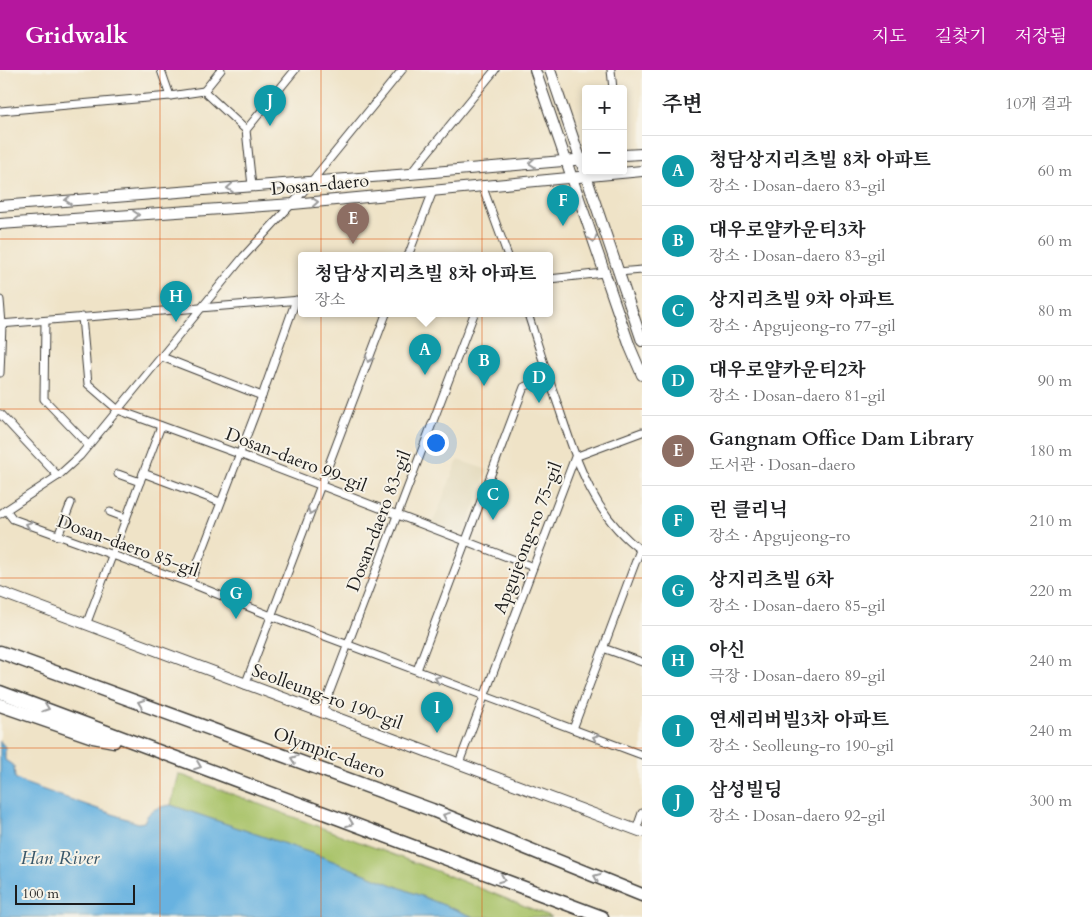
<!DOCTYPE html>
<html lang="ko">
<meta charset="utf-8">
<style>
body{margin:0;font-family:Cardo,"Noto Serif KR",serif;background:#f6f6f6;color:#202124}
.controls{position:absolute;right:15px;top:15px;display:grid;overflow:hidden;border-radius:5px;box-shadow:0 2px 8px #0003}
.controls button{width:45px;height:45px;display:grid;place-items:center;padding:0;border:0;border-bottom:1px solid #e0e0e0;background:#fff;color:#202124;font:25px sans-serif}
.scale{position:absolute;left:15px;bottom:12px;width:120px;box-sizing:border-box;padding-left:5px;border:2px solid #1c1c1c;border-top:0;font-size:14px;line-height:18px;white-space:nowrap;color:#1c1c1c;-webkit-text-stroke:4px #f7f3e8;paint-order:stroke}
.you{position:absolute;left:435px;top:372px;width:18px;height:18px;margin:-12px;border:4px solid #fff;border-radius:50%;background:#1a73e8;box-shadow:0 0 0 8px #1a73e833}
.badge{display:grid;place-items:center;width:32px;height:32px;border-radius:50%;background:#b5179e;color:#fff;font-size:16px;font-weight:700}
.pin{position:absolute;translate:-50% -41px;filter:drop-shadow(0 1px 2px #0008)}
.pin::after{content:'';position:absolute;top:26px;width:18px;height:15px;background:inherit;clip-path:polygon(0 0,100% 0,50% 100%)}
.popup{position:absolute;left:298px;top:182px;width:255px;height:65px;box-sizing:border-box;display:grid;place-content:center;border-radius:5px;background:#fff;filter:drop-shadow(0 1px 4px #0005);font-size:16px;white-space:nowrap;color:#757577}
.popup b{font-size:19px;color:#202124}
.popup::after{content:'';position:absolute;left:50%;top:100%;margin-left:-10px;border:10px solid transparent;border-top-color:#fff}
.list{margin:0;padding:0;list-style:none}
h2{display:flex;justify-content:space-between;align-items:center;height:65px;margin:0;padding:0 20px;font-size:21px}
h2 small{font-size:16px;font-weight:400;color:#757577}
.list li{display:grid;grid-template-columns:32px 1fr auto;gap:15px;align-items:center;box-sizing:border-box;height:70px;padding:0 20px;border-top:1px solid #e0e0e0}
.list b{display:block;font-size:19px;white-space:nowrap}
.list p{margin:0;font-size:16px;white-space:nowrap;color:#757577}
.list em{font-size:16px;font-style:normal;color:#757577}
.map{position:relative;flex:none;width:642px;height:847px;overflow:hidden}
header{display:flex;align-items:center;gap:30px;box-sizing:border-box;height:70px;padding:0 25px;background:#b5179e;color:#fff}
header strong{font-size:24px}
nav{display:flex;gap:28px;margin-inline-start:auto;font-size:18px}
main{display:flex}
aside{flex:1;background:#fff}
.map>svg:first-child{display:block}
.built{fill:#e1d7b7}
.green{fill:#a9c369;stroke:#627042}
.water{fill:#67b2e0;stroke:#42677e}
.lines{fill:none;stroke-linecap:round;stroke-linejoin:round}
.street-casing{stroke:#3c3a36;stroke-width:9}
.secondary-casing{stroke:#3c3a36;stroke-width:12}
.highway-casing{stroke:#3c3a36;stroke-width:15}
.street{stroke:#fff;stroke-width:7}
.secondary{stroke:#fff;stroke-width:10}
.highway{stroke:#fff;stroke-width:12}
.oneway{stroke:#999}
.grid{fill:none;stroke:#de560d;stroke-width:1;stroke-opacity:0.55}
.labels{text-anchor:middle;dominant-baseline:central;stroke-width:4;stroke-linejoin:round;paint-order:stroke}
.street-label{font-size:18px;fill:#1c1c1c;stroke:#f7f3e8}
.water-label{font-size:19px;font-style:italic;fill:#3a586a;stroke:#f7f3e8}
</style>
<header>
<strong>Gridwalk</strong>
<nav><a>지도</a><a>길찾기</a><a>저장됨</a></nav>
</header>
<main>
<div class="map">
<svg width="642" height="847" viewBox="0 0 642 847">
<rect width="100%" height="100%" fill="#f7f3e8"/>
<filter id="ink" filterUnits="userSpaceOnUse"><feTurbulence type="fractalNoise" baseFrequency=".02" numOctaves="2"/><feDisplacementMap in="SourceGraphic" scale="10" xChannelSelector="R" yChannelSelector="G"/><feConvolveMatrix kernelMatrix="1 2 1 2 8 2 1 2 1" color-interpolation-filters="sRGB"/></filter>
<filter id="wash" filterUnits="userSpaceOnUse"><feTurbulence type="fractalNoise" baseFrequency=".0096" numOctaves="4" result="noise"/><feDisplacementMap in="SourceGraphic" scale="20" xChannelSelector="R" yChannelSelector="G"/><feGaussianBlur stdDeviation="1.12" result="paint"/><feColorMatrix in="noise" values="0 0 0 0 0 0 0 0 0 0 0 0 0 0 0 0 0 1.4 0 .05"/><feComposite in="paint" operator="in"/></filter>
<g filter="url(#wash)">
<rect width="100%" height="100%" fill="#efe3c7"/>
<!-- built -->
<path class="built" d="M 458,390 L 488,400 L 464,465 L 433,453 Z"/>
<!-- green -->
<path class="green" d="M 179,704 L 442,803 L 552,847 L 474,847 L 320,786 L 171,735 Z"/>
<!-- water -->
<path class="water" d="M 0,671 L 5,677 L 5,690 L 14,696 L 15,708 L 24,713 L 138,753 L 144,752 C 149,739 158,737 171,735 L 320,786 L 474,847 L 0,847 Z"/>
</g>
<g filter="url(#ink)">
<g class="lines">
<!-- street casing -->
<g class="street-casing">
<g id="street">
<path d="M 161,0 L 170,26"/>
<path d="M 611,0 L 613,19"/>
<path d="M 204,21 L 221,0"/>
<path d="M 0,41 L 170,26 L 204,21 L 246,60"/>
<path d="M 410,104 L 495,0"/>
<path d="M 482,115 L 508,186"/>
<path d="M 252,116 L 246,60 L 295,0"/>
<path d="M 408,186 L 433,121"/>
<path d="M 618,202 L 642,200"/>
<path d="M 549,209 L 604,203"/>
<path d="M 0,230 L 2,254 L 0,303"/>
<path d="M 528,244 C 538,275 548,307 559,338 C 577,392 594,447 642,481"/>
<path d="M 82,247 L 88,314 L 118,340 L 239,384 L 533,497"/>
<path d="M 45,251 L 44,329 L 88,375"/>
<path d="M 0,254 L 301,230"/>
<path d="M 162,287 L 262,326"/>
<path d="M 0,344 L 58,406"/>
<path d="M 143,403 L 220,432"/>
<path d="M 118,404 L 140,412"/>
<path d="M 6,440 L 13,449 L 190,513 L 271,546 L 642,685"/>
<path d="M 110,442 L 126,448"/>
<path d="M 0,444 L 58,406 L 80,386 L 244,186 L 302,123 L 402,0"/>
<path d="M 58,466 L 71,433"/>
<path d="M 190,513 L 262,326 L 296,230"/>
<path d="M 86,555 L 161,356"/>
<path d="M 603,578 L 642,592"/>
<path d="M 417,600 L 524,317 L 548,306"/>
<path d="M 245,615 L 386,244"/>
<path d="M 322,642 L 474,244"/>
<path d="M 573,659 L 640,480"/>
<path d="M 459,693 L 575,387 L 642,362"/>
<path d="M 636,760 L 642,743"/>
</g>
</g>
<!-- secondary casing -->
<g class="secondary-casing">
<g id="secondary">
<path d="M 535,0 L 630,277 L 642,305"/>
<path d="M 550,0 L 642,271"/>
<path d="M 623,85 L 642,84"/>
<path d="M 0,136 L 410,104 L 586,89"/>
<path d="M 0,154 L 293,134 L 642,101"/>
<path d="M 0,522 L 642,762"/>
</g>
</g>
<!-- highway casing -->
<g class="highway-casing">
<g id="highway">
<path d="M 0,582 L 432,740 L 642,825"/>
<path d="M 0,622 L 602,847"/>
<path d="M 0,635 L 93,667 L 114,671"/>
</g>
</g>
<!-- street -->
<use href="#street" class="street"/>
<!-- secondary -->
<use href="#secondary" class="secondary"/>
<!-- highway -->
<use href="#highway" class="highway"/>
</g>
<!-- one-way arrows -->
<defs><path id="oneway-chevron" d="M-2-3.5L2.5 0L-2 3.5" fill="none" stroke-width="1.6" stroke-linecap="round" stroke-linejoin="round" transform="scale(1.25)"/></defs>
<g class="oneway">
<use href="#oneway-chevron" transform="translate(532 93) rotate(175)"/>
<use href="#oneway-chevron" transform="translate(230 118) rotate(176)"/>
<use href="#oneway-chevron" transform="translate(68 130) rotate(176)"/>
<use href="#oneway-chevron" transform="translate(315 132) rotate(-5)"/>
<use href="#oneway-chevron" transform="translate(136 145) rotate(-4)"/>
<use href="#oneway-chevron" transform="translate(593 169) rotate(72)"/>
<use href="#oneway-chevron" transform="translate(369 289) rotate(111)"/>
<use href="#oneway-chevron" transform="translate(311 441) rotate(111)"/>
<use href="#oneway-chevron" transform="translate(29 455) rotate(-159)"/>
<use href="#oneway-chevron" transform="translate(438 609) rotate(-159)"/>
<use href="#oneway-chevron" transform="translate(141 633) rotate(-160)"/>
<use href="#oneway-chevron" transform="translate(46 638) rotate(20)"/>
<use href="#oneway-chevron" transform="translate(596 668) rotate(-160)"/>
<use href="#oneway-chevron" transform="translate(294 689) rotate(-160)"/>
<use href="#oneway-chevron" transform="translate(198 696) rotate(21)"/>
<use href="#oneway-chevron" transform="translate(446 746) rotate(-158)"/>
<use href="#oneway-chevron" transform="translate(350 753) rotate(21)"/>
<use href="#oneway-chevron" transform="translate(597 807) rotate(-158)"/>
<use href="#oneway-chevron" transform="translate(502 809) rotate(21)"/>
</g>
</g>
<!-- grid -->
<path class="grid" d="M 160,0 L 160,847M 321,0 L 321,847M 482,0 L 482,847M 0,169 L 642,169M 0,339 L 642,339M 0,508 L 642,508M 0,678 L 642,678"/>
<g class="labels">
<!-- street labels -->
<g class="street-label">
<text transform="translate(320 115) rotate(-5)">Dosan-daero</text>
<text transform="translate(296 390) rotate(21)">Dosan-daero 99-gil</text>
<text transform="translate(379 451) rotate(-69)">Dosan-daero 83-gil</text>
<text transform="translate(528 468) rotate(-69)">Apgujeong-ro 75-gil</text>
<text transform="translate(128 476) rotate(20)">Dosan-daero 85-gil</text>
<text transform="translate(327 627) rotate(20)">Seolleung-ro 190-gil</text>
<text transform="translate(329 683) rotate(20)">Olympic-daero</text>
</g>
<!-- water labels -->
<g class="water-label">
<text x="60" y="788">Han River</text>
</g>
</g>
</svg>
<div class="controls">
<button>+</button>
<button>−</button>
</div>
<div class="scale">100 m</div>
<div class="you"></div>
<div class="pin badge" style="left:425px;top:305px;background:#0f9aa8">A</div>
<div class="popup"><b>청담상지리츠빌 8차 아파트</b>장소</div>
<div class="pin badge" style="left:484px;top:316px;background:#0f9aa8">B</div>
<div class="pin badge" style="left:493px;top:450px;background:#0f9aa8">C</div>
<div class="pin badge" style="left:539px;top:333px;background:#0f9aa8">D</div>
<div class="pin badge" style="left:353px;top:174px;background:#8d6e63">E</div>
<div class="pin badge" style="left:563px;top:156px;background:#0f9aa8">F</div>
<div class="pin badge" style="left:236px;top:549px;background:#0f9aa8">G</div>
<div class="pin badge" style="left:176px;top:252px;background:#0f9aa8">H</div>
<div class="pin badge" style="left:437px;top:663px;background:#0f9aa8">I</div>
<div class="pin badge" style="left:270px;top:56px;background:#0f9aa8">J</div>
</div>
<aside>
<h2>주변<small>10개 결과</small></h2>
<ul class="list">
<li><span class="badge" style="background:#0f9aa8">A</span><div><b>청담상지리츠빌 8차 아파트</b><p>장소 · Dosan-daero 83-gil</p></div><em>60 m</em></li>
<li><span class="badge" style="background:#0f9aa8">B</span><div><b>대우로얄카운티3차</b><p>장소 · Dosan-daero 83-gil</p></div><em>60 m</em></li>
<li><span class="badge" style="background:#0f9aa8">C</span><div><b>상지리츠빌 9차 아파트</b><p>장소 · Apgujeong-ro 77-gil</p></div><em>80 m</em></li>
<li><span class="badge" style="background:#0f9aa8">D</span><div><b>대우로얄카운티2차</b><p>장소 · Dosan-daero 81-gil</p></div><em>90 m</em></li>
<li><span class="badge" style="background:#8d6e63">E</span><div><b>Gangnam Office Dam Library</b><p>도서관 · Dosan-daero</p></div><em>180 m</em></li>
<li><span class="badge" style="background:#0f9aa8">F</span><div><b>린 클리닉</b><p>장소 · Apgujeong-ro</p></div><em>210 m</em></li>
<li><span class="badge" style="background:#0f9aa8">G</span><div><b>상지리츠빌 6차</b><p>장소 · Dosan-daero 85-gil</p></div><em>220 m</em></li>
<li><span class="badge" style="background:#0f9aa8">H</span><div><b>아신</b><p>극장 · Dosan-daero 89-gil</p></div><em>240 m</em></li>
<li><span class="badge" style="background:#0f9aa8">I</span><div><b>연세리버빌3차 아파트</b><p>장소 · Seolleung-ro 190-gil</p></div><em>240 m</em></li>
<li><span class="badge" style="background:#0f9aa8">J</span><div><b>삼성빌딩</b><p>장소 · Dosan-daero 92-gil</p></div><em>300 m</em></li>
</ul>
</aside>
</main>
